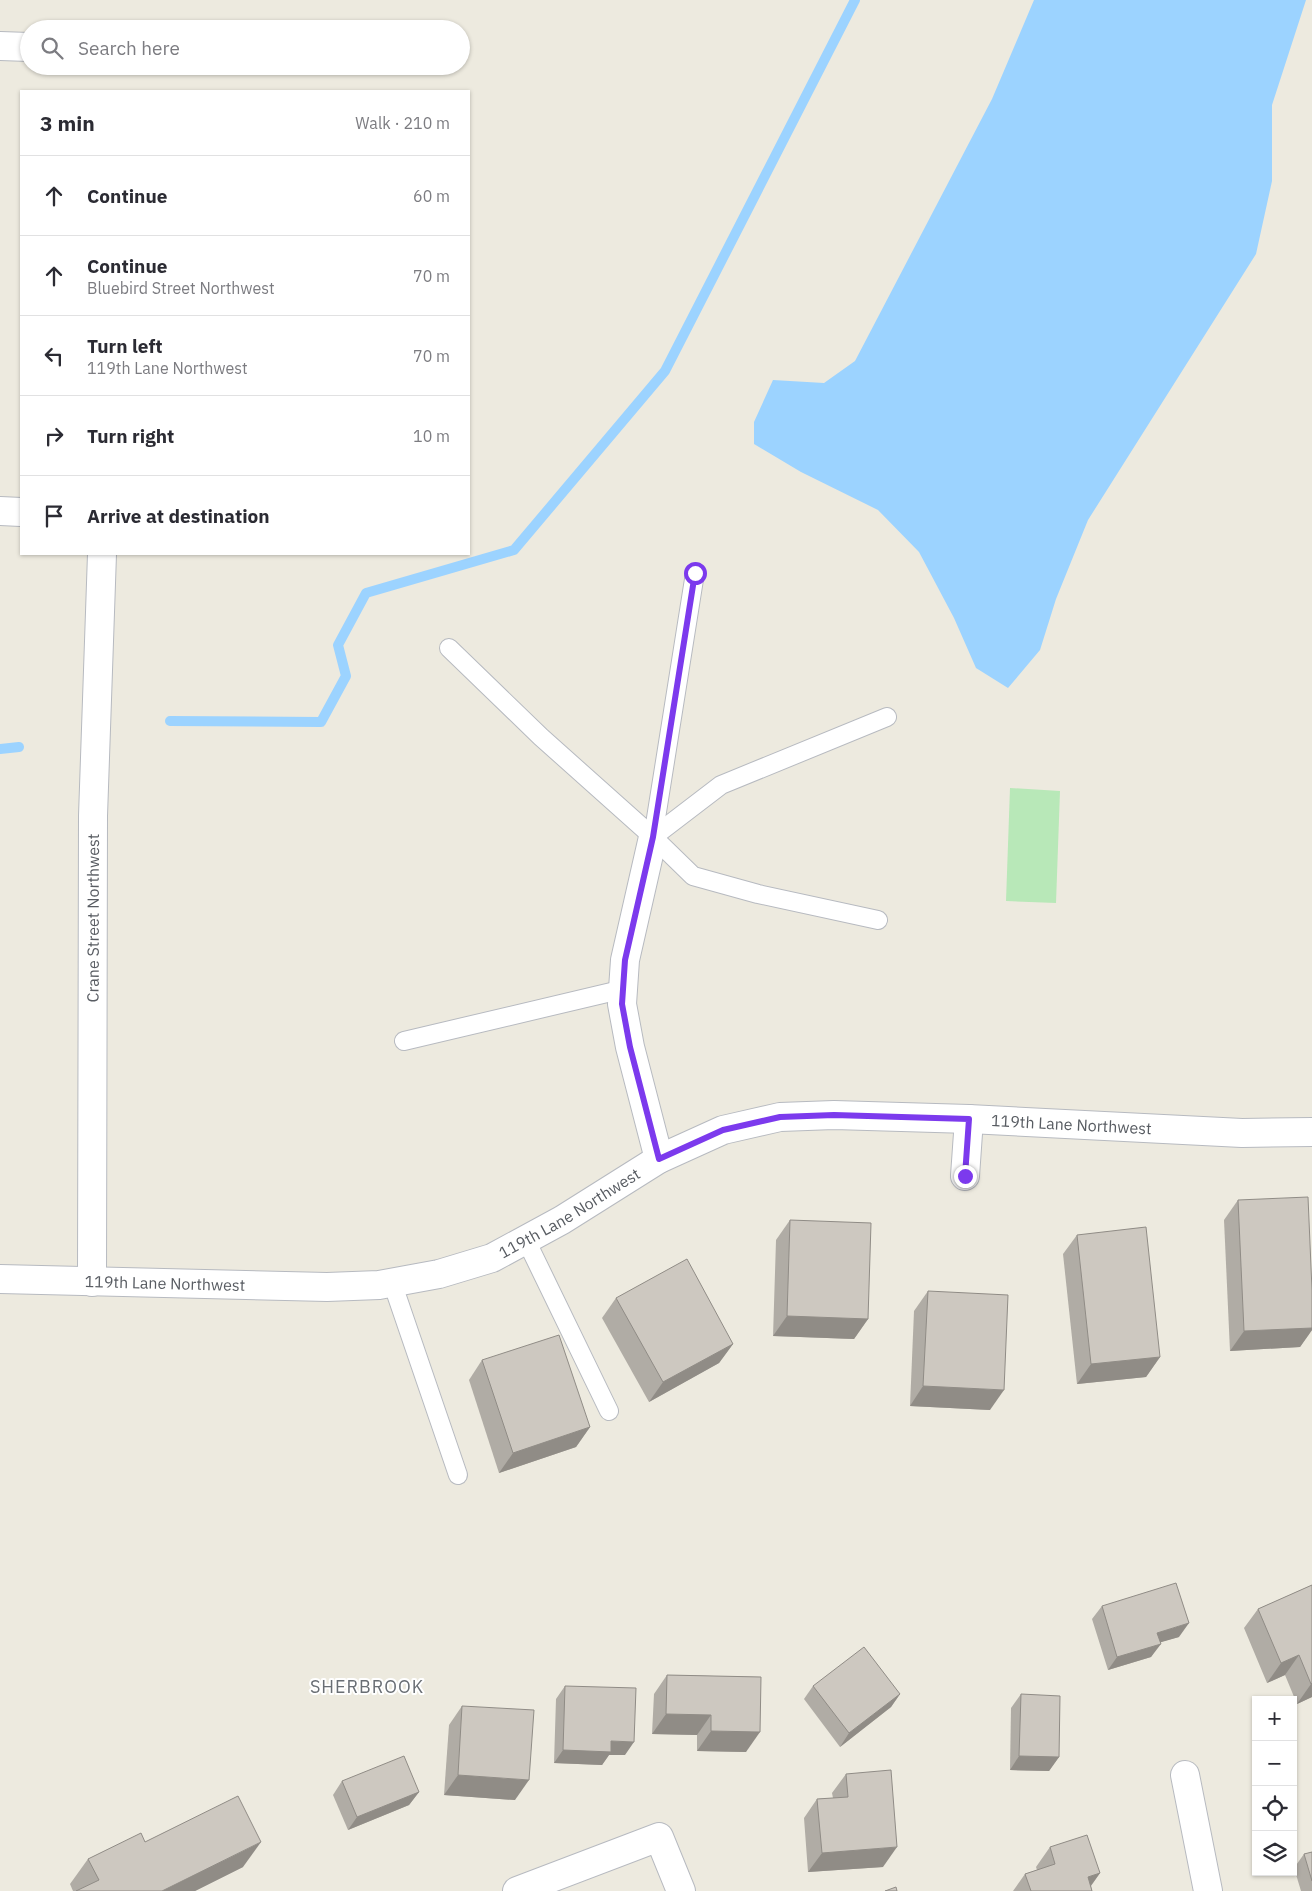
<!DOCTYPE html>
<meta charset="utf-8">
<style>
body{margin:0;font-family:"IBM Plex Sans",sans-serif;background:#f7f7f7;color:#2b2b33}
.controls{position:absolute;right:15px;bottom:15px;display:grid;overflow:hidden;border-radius:0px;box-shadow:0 1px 4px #0004}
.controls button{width:45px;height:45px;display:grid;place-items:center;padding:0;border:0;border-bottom:1px solid #e1e1e2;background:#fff;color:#2b2b33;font:25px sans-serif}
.stop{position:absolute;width:15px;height:15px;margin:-11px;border:4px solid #7c3aed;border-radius:50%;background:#fff}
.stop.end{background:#7c3aed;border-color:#fff;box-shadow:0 1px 5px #0008}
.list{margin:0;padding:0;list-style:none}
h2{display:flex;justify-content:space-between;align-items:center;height:65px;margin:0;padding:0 20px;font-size:21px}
h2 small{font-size:16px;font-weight:400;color:#7c7c81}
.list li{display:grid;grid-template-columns:32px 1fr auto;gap:15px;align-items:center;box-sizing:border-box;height:80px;padding:0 20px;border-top:1px solid #e1e1e2}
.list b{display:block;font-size:19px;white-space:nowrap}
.list p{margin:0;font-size:16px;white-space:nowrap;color:#7c7c81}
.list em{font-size:16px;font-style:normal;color:#7c7c81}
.icon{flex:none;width:28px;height:28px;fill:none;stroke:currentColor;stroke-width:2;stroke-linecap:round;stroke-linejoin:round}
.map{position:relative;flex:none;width:1312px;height:1891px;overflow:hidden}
.search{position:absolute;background:#fff;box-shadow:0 1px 4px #0004;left:20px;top:20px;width:450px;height:55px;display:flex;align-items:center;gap:12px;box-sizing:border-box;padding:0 18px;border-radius:28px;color:#7c7c81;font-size:19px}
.panel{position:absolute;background:#fff;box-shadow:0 1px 4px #0004;left:20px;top:90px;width:450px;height:465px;border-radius:0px}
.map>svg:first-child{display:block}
.green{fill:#b8e8b8}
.water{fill:#9cd3ff}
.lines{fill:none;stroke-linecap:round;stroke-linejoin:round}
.stream{stroke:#9cd3ff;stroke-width:10}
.service-casing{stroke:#b7bac0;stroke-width:20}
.minor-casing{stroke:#b7bac0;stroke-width:30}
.service{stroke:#fff;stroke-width:18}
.minor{stroke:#fff;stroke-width:28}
.wall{fill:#b0aca5}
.shaded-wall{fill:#908c86}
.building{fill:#cdc8c0;stroke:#908c86}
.route{stroke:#7c3aed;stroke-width:6}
.labels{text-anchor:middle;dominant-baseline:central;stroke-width:4;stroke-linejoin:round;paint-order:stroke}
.street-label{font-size:16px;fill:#585c62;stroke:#fff}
.neighbourhood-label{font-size:18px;letter-spacing:1px;fill:#696e74;stroke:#fff}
</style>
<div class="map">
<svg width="1312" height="1891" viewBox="0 0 1312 1891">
<rect width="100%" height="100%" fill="#edeadf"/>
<!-- green -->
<path class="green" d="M 1010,788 L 1060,791 L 1056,903 L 1006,901 Z"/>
<!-- water -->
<path class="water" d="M 1034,0 L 1306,0 L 1272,105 L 1272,181 L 1256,254 L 1088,520 L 1056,599 L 1040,650 L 1008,688 L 976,668 L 954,618 L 919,552 L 878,510 L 801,472 L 754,444 L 754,422 L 773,380 L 824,383 L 855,361 L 992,99 Z"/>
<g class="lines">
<!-- stream -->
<g class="stream">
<path d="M 170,721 L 321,722 L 346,676 L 338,645 L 366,593 L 514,550 L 665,371 L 855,0"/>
<path d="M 0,749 L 19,747"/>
</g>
<!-- service casing -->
<g class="service-casing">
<g id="service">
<path d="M 449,648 L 541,737 L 653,837 L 693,876 L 758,894 L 878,920"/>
<path d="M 653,837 L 695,573"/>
<path d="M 653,837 L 721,785 L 887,717"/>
<path d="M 404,1041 L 624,989"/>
<path d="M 526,1240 L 609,1411"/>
<path d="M 392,1282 L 458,1475"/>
</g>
</g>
<!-- minor casing -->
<g class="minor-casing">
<g id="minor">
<path d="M 0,46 L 29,47"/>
<path d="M 0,511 L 21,512"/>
<path d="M 653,837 L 625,960 L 622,1004 L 630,1047 L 659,1159"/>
<path d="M 965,1176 L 969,1119"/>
<path id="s1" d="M 0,1279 L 327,1287 L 379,1285 L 439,1274 L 492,1258 L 562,1220 L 659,1159 L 723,1130 L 780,1117 L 834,1115 L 969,1119 L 1242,1133 L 1312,1132"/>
<path id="s2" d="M 92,1282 L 93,816 L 102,554"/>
<path d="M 1185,1775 L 1208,1891"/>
<path d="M 517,1891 L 659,1837 L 681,1891"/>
</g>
</g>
<!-- service -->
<use href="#service" class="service"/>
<!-- minor -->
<use href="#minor" class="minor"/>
</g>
<!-- wall -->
<g class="wall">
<path d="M 1238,1200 L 1312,1290 L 1312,1330 L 1300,1347 L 1230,1351 L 1224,1220 Z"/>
<path d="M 790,1220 L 868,1319 L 854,1339 L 773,1336 L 776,1240 Z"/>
<path d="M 1077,1235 L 1160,1357 L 1146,1377 L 1077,1384 L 1063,1254 Z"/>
<path d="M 928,1291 L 990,1410 L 910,1406 L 914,1311 Z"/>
<path d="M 616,1298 L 733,1344 L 719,1363 L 649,1402 L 602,1318 Z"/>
<path d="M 482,1360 L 590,1427 L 576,1447 L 499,1473 L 469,1380 Z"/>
<path d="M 1312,1585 L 1312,1697 L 1297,1704 L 1285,1675 L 1267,1683 L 1244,1628 L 1258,1609 Z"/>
<path d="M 1102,1606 L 1179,1637 L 1160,1642 L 1151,1657 L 1108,1670 L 1092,1619 Z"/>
<path d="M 667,1675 L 761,1677 L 746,1752 L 697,1751 L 697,1735 L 652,1734 L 654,1694 Z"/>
<path d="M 565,1686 L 625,1755 L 609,1755 L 602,1765 L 554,1763 L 556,1699 Z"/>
<path d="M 813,1686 L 900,1694 L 891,1707 L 840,1747 L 804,1699 Z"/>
<path d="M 1021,1694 L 1059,1757 L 1049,1771 L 1010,1770 L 1011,1708 Z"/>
<path d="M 462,1706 L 515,1800 L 444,1795 L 449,1725 Z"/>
<path d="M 846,1774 L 883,1867 L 808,1872 L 804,1818 L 817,1799 L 833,1798 L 832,1793 Z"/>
<path d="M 342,1781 L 419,1792 L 409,1805 L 348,1830 L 333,1795 Z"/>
<path d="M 145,1842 L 243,1867 L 195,1891 L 73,1891 L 70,1884 L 88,1859 Z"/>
<path d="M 1050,1847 L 1100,1873 L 1091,1886 L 1092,1891 L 1013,1891 L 1025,1874 L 1037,1870 L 1036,1867 Z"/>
<path d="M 1312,1852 L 1312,1891 L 1301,1891 L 1294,1868 L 1304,1854 Z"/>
</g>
<!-- shaded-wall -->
<g class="shaded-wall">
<path d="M 787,1316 L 868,1319 L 854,1339 L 773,1336 Z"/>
<path d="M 1312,1328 L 1312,1330 L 1300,1347 L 1230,1351 L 1244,1331 Z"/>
<path d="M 733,1344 L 719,1363 L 649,1402 L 663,1382 Z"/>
<path d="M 1160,1357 L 1146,1377 L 1077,1384 L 1091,1364 Z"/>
<path d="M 923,1386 L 1004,1390 L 990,1410 L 910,1406 Z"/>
<path d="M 590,1427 L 576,1447 L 499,1473 L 513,1453 Z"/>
<path d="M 1189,1623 L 1179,1637 L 1148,1646 L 1157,1633 Z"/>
<path d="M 1161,1644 L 1151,1657 L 1108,1670 L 1117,1657 Z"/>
<path d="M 1299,1655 L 1285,1675 L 1267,1683 L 1281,1663 Z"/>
<path d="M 1312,1683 L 1312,1697 L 1297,1704 L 1311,1684 Z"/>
<path d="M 900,1694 L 891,1707 L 840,1747 L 849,1733 Z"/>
<path d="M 666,1714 L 711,1715 L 697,1735 L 652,1734 Z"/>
<path d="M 711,1731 L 760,1732 L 746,1752 L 697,1751 Z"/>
<path d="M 611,1741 L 634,1742 L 625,1755 L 609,1755 L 602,1765 L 554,1763 L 563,1750 Z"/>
<path d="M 1019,1756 L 1059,1757 L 1049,1771 L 1010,1770 Z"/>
<path d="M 458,1775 L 529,1780 L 515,1800 L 444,1795 Z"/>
<path d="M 419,1792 L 409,1805 L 348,1830 L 357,1817 Z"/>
<path d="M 261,1842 L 243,1867 L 195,1891 L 162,1891 Z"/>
<path d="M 897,1847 L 883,1867 L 808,1872 L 822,1853 Z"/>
<path d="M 1100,1873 L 1087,1891 L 1088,1877 Z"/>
</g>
<!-- building -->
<g class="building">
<path d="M 1308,1197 L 1312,1290 L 1312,1328 L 1244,1331 L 1238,1200 Z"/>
<path d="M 790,1220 L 871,1223 L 868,1319 L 787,1316 Z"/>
<path d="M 1146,1227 L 1160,1357 L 1091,1364 L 1077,1235 Z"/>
<path d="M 687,1259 L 733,1344 L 663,1382 L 616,1298 Z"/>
<path d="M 928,1291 L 1008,1295 L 1004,1390 L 923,1386 Z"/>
<path d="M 559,1335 L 590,1427 L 513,1453 L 482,1360 Z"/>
<path d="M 1176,1583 L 1189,1623 L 1157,1633 L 1161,1644 L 1117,1657 L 1102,1606 Z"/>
<path d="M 1312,1585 L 1312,1683 L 1311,1684 L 1299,1655 L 1281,1663 L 1258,1609 Z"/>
<path d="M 864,1647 L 900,1694 L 849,1733 L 813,1686 Z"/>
<path d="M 667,1675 L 761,1677 L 760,1732 L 711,1731 L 711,1715 L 666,1714 Z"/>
<path d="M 565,1686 L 636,1688 L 634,1742 L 611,1741 L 611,1752 L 563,1750 Z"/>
<path d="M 1021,1694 L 1060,1696 L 1059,1757 L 1019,1756 Z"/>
<path d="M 462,1706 L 534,1710 L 529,1780 L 458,1775 Z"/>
<path d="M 404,1756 L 419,1792 L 357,1817 L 342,1781 Z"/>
<path d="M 891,1770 L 897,1847 L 822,1853 L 817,1799 L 848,1797 L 846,1774 Z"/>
<path d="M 238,1796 L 261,1842 L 162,1891 L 76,1891 L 99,1880 L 88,1859 L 141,1833 L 145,1842 Z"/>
<path d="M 1087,1835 L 1100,1873 L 1088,1877 L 1092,1891 L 1031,1891 L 1025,1874 L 1055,1864 L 1050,1847 Z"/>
<path d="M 1312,1852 L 1312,1881 L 1304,1854 Z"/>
<path d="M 896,1887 L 897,1891 L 885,1891 Z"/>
</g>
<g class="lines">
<!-- route -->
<path class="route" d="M 695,573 L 653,837 L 625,960 L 622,1004 L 630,1047 L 659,1159 L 723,1130 L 780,1117 L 834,1115 L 969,1119 L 965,1176"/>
</g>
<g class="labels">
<!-- street labels -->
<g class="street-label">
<text stroke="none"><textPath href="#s2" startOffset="364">Crane Street Northwest</textPath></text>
<text stroke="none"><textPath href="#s1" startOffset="1110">119th Lane Northwest</textPath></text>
<text stroke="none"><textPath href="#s1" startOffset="585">119th Lane Northwest</textPath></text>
<text stroke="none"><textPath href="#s1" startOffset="165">119th Lane Northwest</textPath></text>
</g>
<!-- neighbourhood labels -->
<g class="neighbourhood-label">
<text x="367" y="1686">SHERBROOK</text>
</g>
</g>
</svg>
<div class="controls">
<button>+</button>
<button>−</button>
<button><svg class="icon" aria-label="locate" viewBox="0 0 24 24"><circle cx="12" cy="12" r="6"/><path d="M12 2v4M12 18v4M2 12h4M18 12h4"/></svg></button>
<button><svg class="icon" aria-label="layers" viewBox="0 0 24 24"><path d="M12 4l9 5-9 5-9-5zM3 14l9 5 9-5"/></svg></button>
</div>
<div class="stop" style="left:695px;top:573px"></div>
<div class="stop end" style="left:965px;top:1176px"></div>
<div class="search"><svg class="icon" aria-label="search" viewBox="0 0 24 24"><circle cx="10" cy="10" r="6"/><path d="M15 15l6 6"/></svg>Search here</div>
<section class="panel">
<h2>3 min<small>Walk · 210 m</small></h2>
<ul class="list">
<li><svg class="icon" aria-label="ahead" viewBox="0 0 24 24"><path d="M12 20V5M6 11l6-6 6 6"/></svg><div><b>Continue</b></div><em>60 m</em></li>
<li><svg class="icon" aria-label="ahead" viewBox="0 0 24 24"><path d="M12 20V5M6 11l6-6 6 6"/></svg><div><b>Continue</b><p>Bluebird Street Northwest</p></div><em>70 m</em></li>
<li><svg class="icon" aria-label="left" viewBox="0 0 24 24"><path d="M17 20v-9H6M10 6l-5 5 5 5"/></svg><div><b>Turn left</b><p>119th Lane Northwest</p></div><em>70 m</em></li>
<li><svg class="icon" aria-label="right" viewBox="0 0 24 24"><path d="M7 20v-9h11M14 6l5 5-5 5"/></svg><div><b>Turn right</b></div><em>10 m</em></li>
<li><svg class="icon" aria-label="arrive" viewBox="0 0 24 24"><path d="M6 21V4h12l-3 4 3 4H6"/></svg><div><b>Arrive at destination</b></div></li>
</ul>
</section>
</div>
